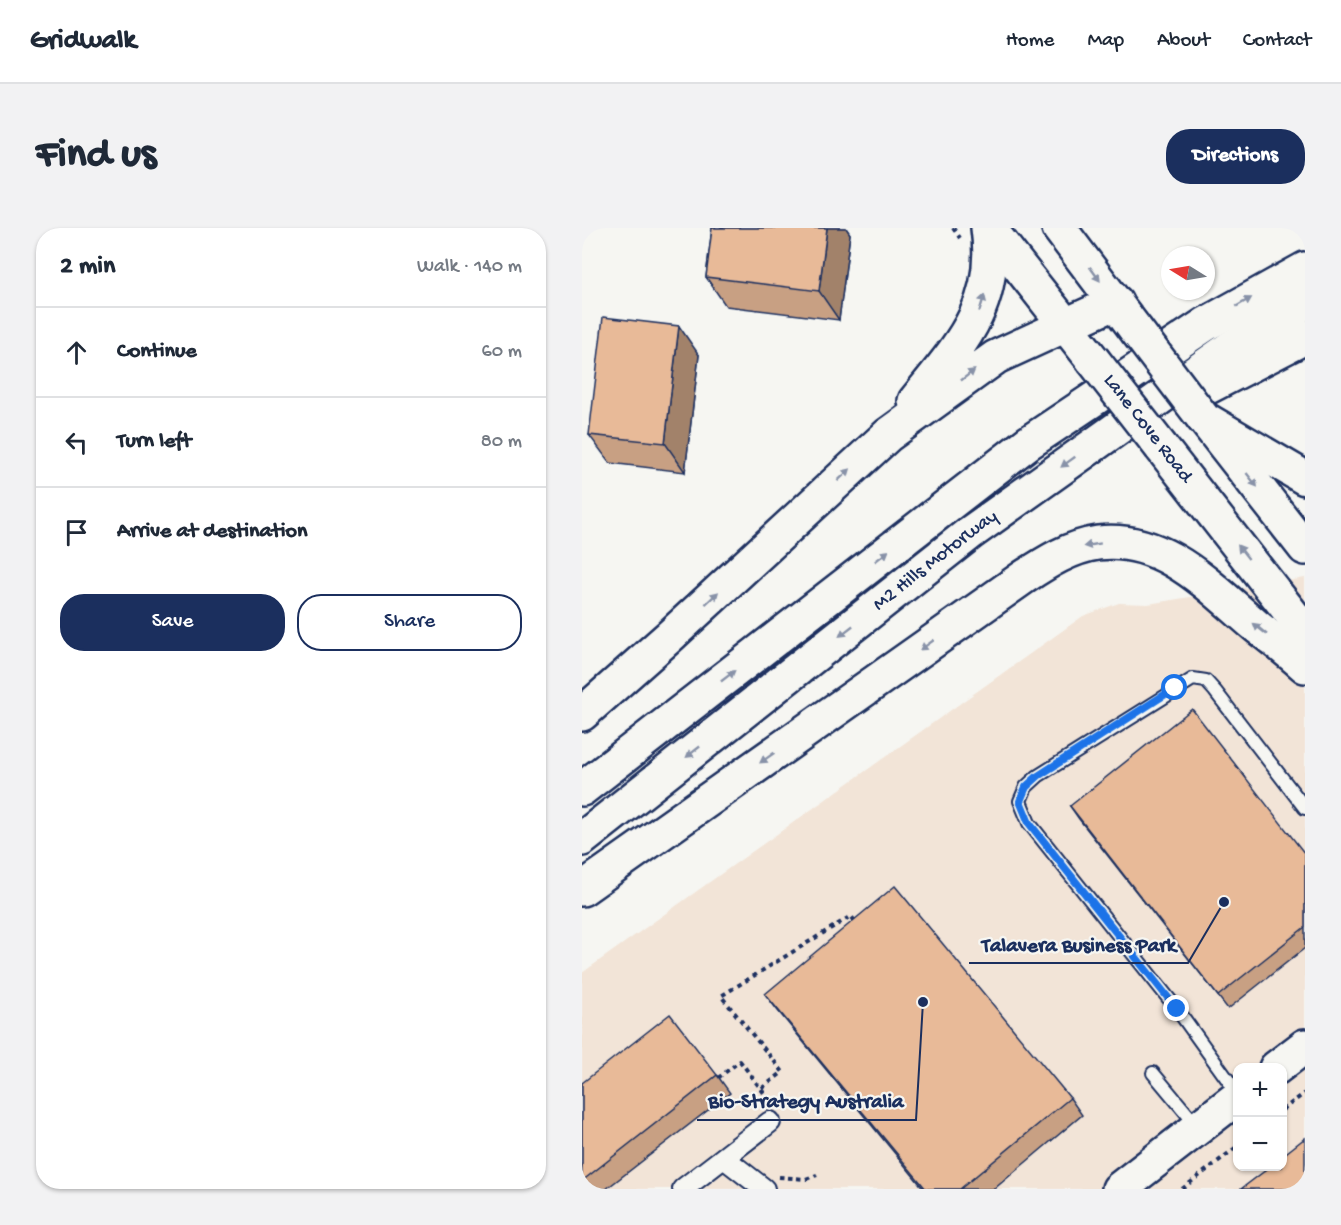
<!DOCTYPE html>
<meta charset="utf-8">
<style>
body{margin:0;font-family:"Gochi Hand",sans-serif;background:#f2f2f3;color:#1f2937}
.controls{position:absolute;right:18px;bottom:18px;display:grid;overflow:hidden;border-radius:12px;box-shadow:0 2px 4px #0004}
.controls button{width:54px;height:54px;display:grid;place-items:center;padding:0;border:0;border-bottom:2px solid #e0e1e3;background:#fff;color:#1f2937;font:30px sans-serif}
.compass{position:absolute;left:579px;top:18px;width:54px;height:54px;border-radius:50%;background:#fff;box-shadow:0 2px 4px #0004;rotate:281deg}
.stop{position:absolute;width:18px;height:18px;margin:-14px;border:4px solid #1a73e8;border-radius:50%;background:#fff}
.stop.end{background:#1a73e8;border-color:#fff;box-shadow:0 2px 6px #0008}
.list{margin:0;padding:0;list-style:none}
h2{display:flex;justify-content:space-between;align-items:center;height:78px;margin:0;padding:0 24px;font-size:26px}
h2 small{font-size:20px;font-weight:400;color:#747a83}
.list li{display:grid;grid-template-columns:39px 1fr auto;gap:18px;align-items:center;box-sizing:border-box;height:90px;padding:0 24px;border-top:2px solid #e0e1e3}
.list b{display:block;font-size:22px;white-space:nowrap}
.list em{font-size:20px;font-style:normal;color:#747a83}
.actions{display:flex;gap:12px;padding:18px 24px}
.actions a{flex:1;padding:14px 0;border:2px solid #1b2f5e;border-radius:24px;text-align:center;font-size:21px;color:#1b2f5e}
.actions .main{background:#1b2f5e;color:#fff}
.icon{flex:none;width:33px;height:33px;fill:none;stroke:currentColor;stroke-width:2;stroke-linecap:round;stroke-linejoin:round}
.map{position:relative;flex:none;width:723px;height:961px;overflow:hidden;border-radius:24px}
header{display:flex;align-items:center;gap:36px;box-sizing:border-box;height:84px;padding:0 30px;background:#fff;border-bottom:2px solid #e0e1e3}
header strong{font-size:28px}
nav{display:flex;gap:33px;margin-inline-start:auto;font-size:21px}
.intro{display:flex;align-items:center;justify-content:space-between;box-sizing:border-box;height:144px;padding:0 36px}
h1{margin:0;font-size:42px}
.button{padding:15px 27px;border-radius:24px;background:#1b2f5e;color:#fff;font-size:21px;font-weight:700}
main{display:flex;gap:36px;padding:0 36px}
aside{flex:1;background:#fff;border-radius:24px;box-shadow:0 2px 4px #0004}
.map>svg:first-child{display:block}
.built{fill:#f2e4d7;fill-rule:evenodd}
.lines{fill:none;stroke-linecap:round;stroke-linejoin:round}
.service-casing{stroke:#1b2f5e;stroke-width:16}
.pedestrian-casing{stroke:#1b2f5e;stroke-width:24}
.secondary-casing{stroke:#1b2f5e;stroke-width:38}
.trunk-casing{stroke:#1b2f5e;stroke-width:38}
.motorway-casing{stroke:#1b2f5e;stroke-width:38}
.path{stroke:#1b2f5e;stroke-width:4;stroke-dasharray:4.5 4.5;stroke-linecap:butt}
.service{stroke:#f6f6f2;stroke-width:12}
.pedestrian{stroke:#f6f6f2;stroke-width:20}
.secondary{stroke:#f6f6f2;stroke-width:33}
.trunk{stroke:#f6f6f2;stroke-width:33}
.motorway{stroke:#f6f6f2;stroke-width:33}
.trunk-bridge-casing{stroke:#1b2f5e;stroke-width:38;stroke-linecap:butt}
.trunk-bridge{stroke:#f6f6f2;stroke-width:33}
.wall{fill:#c8a083;stroke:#1b2f5e;stroke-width:1.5}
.shaded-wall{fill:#a2826a;stroke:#1b2f5e;stroke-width:1.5}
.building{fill:#e8ba98;stroke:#1b2f5e;stroke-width:1.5}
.oneway{fill:#8892a8}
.route{stroke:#1a73e8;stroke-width:8}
.labels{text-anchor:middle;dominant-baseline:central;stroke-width:4.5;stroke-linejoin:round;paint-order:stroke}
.street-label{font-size:20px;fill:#1b2f5e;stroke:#f6f6f2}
.leader{fill:none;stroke:#1b2f5e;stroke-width:2}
.callout-dot{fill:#1b2f5e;stroke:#f6f6f2;stroke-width:2}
.callout-label{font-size:21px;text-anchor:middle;font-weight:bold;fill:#1b2f5e;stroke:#f6f6f2;stroke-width:4.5;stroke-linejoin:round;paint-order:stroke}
</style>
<header>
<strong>Gridwalk</strong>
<nav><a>Home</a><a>Map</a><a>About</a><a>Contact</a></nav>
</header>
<div class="intro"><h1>Find us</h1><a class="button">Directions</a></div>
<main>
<aside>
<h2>2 min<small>Walk · 140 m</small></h2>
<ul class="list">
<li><svg class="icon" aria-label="ahead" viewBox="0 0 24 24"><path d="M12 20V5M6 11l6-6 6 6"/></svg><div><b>Continue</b></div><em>60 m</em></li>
<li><svg class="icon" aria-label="left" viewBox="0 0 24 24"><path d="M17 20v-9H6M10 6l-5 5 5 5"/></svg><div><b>Turn left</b></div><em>80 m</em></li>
<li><svg class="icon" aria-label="arrive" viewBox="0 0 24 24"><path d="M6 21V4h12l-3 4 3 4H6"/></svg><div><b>Arrive at destination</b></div></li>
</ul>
<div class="actions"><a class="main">Save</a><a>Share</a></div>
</aside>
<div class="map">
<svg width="723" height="961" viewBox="0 0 723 961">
<rect width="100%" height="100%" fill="#f6f6f2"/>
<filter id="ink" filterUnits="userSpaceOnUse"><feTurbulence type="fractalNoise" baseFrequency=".0167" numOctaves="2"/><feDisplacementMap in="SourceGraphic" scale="12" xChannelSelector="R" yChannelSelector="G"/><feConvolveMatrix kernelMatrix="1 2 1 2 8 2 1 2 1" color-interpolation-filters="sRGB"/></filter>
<g filter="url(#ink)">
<!-- built -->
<path class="built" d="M 723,350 L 723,961 L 0,961 L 0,745 L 501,388 L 537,375 L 566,376 ZM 656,840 L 700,840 L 700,938 L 656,938 Z"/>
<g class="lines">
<!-- service casing -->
<g class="service-casing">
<g id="service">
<path d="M 571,845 L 616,899"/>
<path d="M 656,866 L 595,781 L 447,595 L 438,573 L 444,559 L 456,548 L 611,451 L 624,453 L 633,463 L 723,580"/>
</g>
</g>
<!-- pedestrian casing -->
<g class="pedestrian-casing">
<g id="pedestrian">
<path d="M 142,930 L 182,961"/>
<path d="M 101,961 L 188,894"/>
</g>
</g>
<!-- secondary casing -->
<g class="secondary-casing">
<g id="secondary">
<path d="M 694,840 L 723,818"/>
<path d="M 537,961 L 656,869"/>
</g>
</g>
<!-- trunk casing -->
<g class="trunk-casing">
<g id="trunk">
<path d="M 407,0 L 511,132"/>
<path d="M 477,0 L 554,102"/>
<path d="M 622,191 L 723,320"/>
<path d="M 579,219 L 723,403"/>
</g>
</g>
<!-- motorway casing -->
<g class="motorway-casing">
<g id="motorway">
<path d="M 620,162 L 723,109"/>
<path d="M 333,173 C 378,117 417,77 406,0"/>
<path d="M 621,190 L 723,250"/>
<path d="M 0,486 L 87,409 L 306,207 L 414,129 L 534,74"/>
<path d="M 0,561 L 446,215 L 624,96 L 723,41"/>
<path id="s1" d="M 0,611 L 388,305 L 648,120 L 723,75"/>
<path d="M 0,661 L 442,349 C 465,334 488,319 516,315 C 581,307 628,359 673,397 C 690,411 707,423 723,438"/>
</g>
</g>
<!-- path -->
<g class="path">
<path d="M 371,0 L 378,10"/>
<path d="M 136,850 L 158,833 L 188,873"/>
<path d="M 180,860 L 201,844 L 139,768 L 269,688 L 275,696"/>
<path d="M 700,882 L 723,865"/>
<path d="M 197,949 L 224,951 L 235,947"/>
<path d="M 600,961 L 656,918"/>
</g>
<!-- service -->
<use href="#service" class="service"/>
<!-- pedestrian -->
<use href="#pedestrian" class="pedestrian"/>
<!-- secondary -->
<use href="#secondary" class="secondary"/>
<!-- trunk -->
<use href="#trunk" class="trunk"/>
<!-- motorway -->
<use href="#motorway" class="motorway"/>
<!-- trunk-bridge casing -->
<g class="trunk-bridge-casing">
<g id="trunk-bridge">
<path d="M 554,102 L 621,190"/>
<path d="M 511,132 L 579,219"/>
</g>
</g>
<!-- trunk-bridge -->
<use href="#trunk-bridge" class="trunk-bridge"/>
</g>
<!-- wall -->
<g class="wall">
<path d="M 130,0 L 264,0 L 268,6 L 257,92 L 144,78 L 124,49 Z"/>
<path d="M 117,127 L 103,244 L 28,235 L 7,207 Z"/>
<path d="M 488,578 L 723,626 L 723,720 L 646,781 L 497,591 Z"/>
<path d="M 183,766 L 488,870 L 500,887 L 412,961 L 342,961 L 196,783 Z"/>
<path d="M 135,847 L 148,865 L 24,961 L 0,961 L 0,855 Z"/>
</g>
<!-- shaded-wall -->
<g class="shaded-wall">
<path d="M 245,0 L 264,0 L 268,6 L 257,92 L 237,63 Z"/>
<path d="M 97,98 L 117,127 L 103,244 L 83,215 Z"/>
</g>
<!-- building -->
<g class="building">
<path d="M 130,0 L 245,0 L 237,63 L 124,49 Z"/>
<path d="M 21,89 L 97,98 L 83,215 L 7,207 Z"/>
<path d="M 610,481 L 723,626 L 723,699 L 636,768 L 488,578 Z"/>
<path d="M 313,658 L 488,870 L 378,961 L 344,961 L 183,766 Z"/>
<path d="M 88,786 L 135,847 L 0,953 L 0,855 Z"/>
<path d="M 723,910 L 723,961 L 659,961 L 688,939 L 700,939 L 700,928 Z"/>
</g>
<!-- one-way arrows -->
<defs><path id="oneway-solid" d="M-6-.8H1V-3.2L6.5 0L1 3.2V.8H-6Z" transform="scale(1.5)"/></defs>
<g class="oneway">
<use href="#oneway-solid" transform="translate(513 46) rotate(54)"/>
<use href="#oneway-solid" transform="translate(662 74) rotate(-30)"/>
<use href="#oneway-solid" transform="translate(400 75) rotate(-73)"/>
<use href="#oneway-solid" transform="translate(386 147) rotate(-38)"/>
<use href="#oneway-solid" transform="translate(486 234) rotate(144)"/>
<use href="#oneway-solid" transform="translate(262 247) rotate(-43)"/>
<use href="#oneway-solid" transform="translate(670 252) rotate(52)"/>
<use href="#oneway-solid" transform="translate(510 317) rotate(170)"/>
<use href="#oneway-solid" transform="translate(661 324) rotate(-128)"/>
<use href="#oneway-solid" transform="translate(300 328) rotate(-38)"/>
<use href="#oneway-solid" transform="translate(130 370) rotate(-43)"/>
<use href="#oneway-solid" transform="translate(678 401) rotate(-141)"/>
<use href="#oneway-solid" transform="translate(264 403) rotate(142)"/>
<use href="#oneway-solid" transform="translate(345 417) rotate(145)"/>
<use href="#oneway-solid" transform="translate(146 448) rotate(-38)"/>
<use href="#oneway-solid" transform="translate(111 524) rotate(142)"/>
<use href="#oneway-solid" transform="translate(185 530) rotate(145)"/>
</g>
</g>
<g class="lines" filter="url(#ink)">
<!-- route -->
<path class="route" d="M 593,460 L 456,548 L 444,559 L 438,573 L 447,595 L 595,781"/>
</g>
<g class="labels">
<!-- street labels -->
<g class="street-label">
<text transform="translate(565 201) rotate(52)">Lane Cove Road</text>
<text stroke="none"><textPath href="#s1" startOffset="450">M2 Hills Motorway</textPath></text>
</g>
</g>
<!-- callouts -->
<path class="leader" d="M642 674L606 735H387M341 774L334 892H115"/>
<g class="callout-dot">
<circle cx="642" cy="674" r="6"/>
<circle cx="341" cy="774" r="6"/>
</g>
<g class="callout-label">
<text x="497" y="723">Talavera Business Park</text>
<text x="224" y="879">Bio-Strategy Australia</text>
</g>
</svg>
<div class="controls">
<button>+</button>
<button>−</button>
</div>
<svg class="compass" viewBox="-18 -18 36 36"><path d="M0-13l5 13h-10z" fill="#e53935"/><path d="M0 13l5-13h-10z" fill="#747a83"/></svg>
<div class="stop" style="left:593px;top:460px"></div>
<div class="stop end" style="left:595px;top:781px"></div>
</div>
</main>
